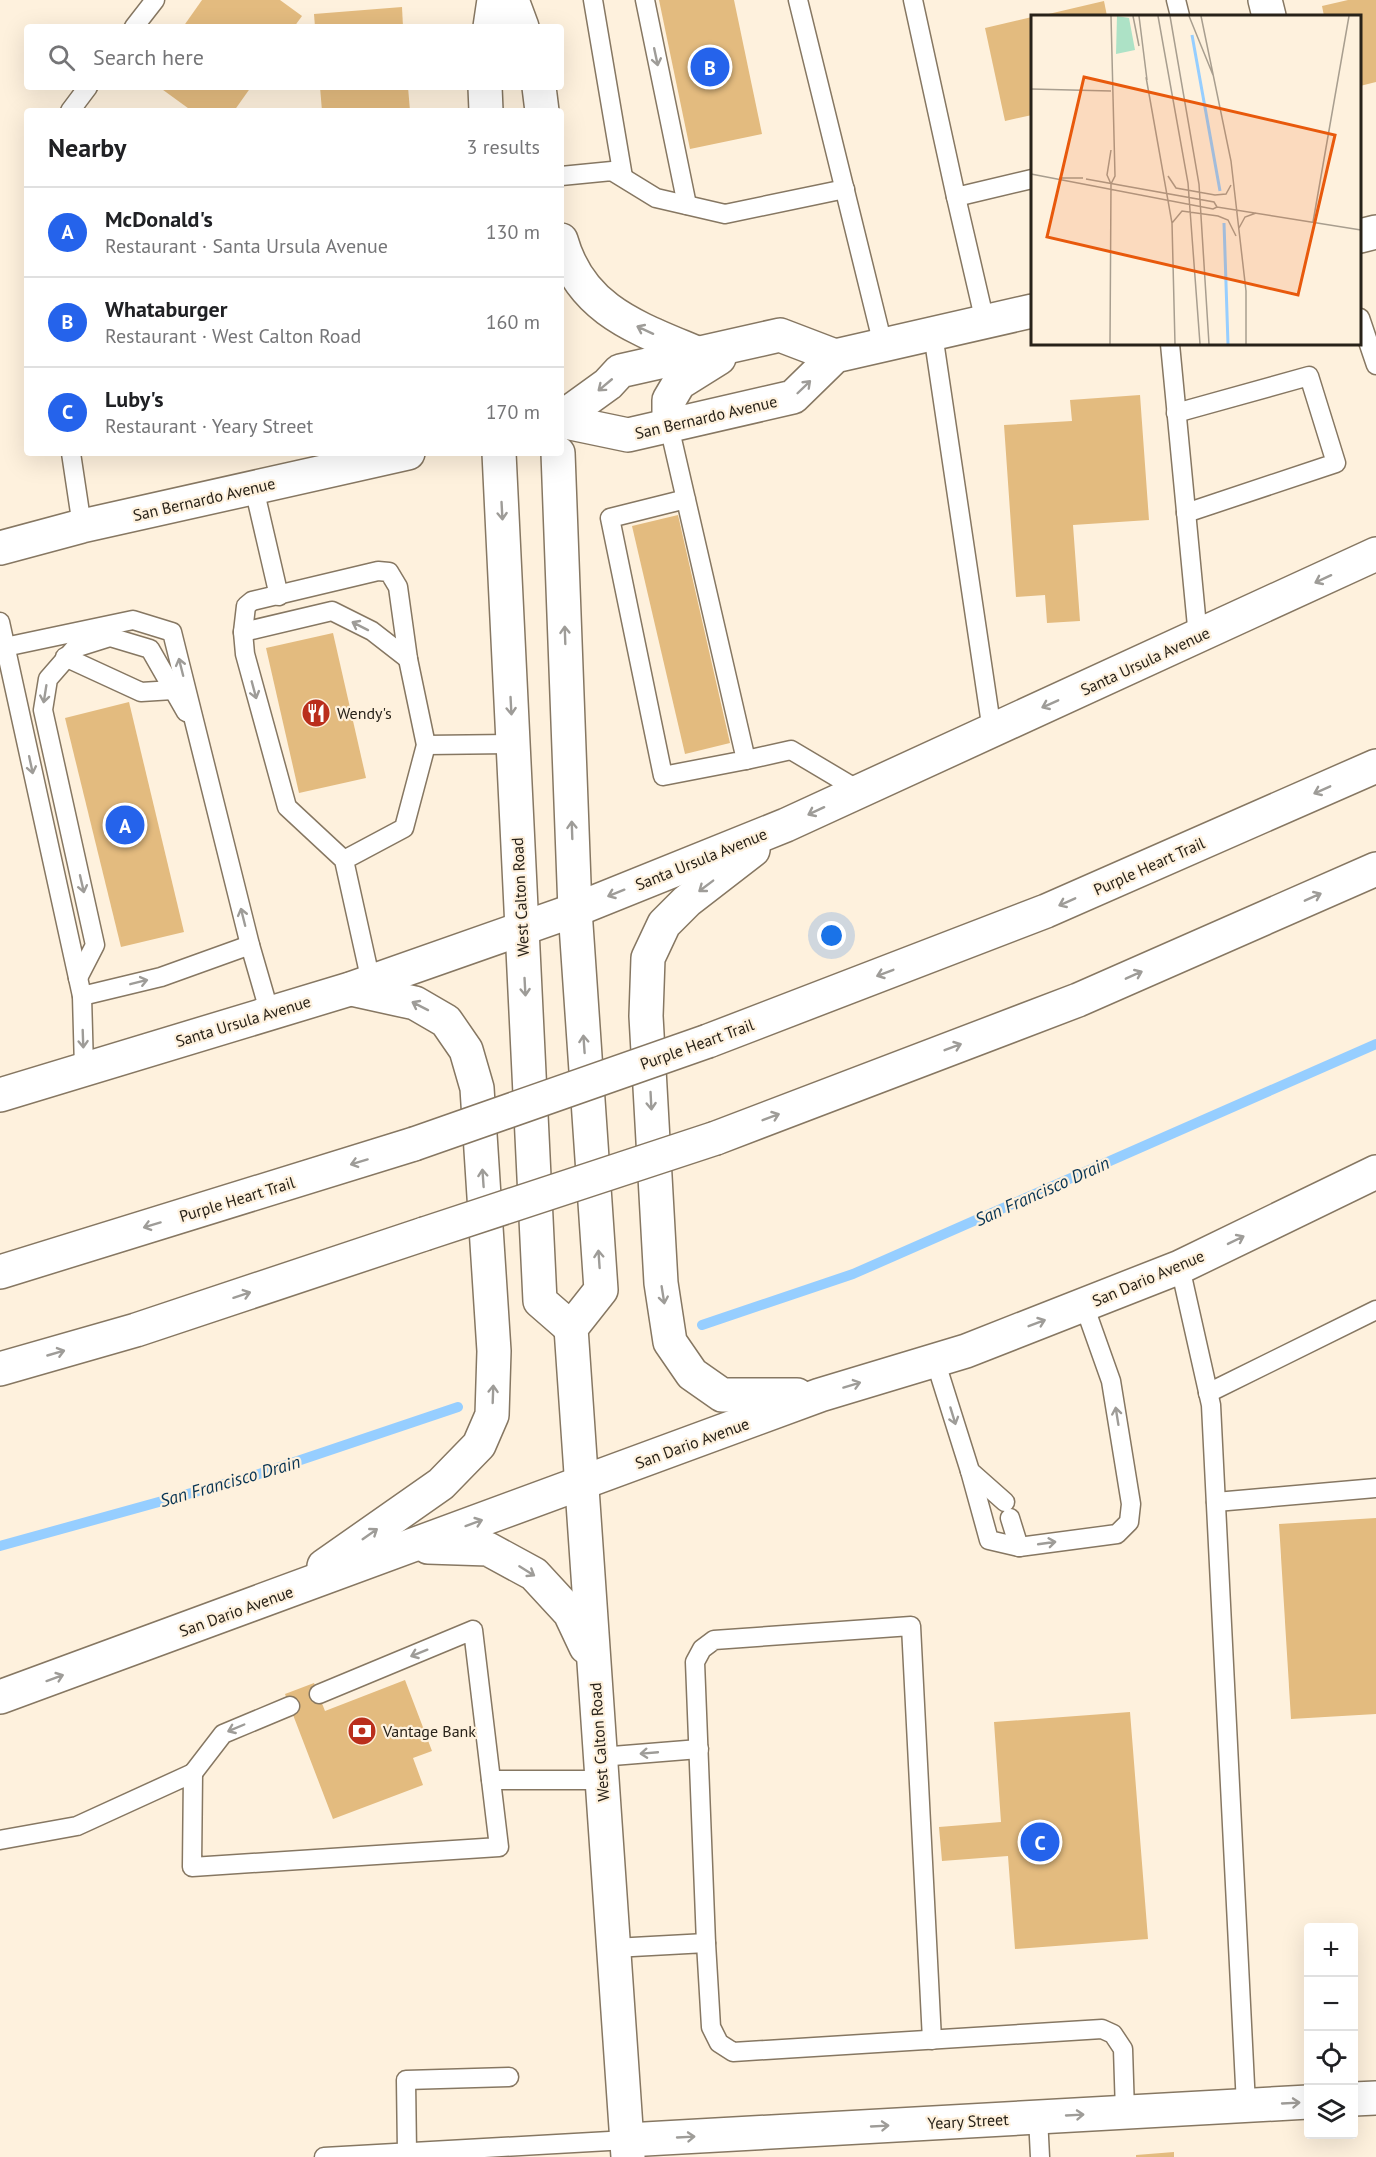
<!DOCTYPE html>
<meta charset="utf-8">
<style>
body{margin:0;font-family:"PT Sans",sans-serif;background:#f6f6f6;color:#202124}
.controls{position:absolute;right:18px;bottom:18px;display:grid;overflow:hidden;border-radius:6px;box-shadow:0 6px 24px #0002}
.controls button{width:54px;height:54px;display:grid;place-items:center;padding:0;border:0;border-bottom:2px solid #e0e0e0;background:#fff;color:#202124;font:30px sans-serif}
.you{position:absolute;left:832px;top:936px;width:21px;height:21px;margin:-15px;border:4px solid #fff;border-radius:50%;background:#1a73e8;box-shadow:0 0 0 9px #1a73e833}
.badge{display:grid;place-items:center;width:39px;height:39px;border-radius:50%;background:#2563eb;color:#fff;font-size:20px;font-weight:700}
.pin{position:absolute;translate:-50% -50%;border:3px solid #fff;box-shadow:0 2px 6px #0006}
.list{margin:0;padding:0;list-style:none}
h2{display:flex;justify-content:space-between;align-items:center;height:78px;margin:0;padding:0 24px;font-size:26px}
h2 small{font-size:20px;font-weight:400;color:#757577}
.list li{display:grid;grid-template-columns:39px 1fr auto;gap:18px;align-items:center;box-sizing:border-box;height:90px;padding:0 24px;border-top:2px solid #e0e0e0}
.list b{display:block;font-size:22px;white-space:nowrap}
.list p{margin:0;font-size:20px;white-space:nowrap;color:#757577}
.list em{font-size:20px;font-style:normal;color:#757577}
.icon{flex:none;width:33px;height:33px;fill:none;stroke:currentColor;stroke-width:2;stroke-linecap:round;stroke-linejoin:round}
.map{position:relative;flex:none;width:1376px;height:2157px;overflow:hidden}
.search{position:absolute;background:#fff;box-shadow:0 6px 24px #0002;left:24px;top:24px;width:540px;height:66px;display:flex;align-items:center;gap:15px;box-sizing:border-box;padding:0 21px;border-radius:6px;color:#757577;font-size:22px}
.panel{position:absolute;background:#fff;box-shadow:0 6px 24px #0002;left:24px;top:108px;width:540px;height:348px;border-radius:6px}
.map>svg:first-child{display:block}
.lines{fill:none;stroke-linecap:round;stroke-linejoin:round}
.stream{stroke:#96ceff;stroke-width:10}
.building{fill:#e3bb7f}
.lane-casing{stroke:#867762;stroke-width:21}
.street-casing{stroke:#867762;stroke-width:36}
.secondary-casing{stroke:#867762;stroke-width:36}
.highway-casing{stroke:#867762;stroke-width:36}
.lane{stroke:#fff;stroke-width:18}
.street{stroke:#fff;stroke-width:33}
.secondary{stroke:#fff;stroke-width:33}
.highway{stroke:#fff;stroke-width:33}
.highway-bridge-casing{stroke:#867762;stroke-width:36;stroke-linecap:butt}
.highway-bridge{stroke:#fff;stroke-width:33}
.oneway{stroke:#9e9c98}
.labels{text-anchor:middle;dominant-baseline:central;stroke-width:4.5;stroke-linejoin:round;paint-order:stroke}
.street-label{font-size:16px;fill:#282219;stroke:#fef1dd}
.poi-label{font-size:16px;fill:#282219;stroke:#fef1dd;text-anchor:start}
.water-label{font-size:18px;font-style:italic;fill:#083453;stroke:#fef1dd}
.inset-river{fill:none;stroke:#96ceff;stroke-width:3}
.inset-road{fill:none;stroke:#a89e8f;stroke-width:1.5}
.view{fill:#e8590c;fill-opacity:0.15;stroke:#e8590c;stroke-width:3}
.inset-edge{fill:none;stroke:#282219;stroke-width:3}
</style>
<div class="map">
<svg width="1376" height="2157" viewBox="0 0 1376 2157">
<rect width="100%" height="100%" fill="#fef1dd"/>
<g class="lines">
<!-- stream -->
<g class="stream">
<path d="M 702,1325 L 853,1274 L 1376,1044"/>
<path d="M 0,1546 L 256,1475 L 458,1407"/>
</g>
</g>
<!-- building -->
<g class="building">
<path d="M 202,0 L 280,0 L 302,16 L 294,27 L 183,27 Z"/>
<path d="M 659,0 L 734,0 L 762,134 L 690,149 Z"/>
<path d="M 1348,0 L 1376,0 L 1376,82 L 1360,86 L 1360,16 L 1324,16 L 1322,6 Z"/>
<path d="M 1104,1 L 1107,16 L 1040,16 Z"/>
<path d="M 402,7 L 403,27 L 315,27 L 314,14 Z"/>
<path d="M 1032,17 L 1032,115 L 1005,121 L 985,28 Z"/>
<path d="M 159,87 L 251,87 L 234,111 L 192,111 Z"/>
<path d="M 320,87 L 408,87 L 410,111 L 322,111 Z"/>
<path d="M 1140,395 L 1149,520 L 1073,525 L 1080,621 L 1047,623 L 1045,595 L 1016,597 L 1004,425 L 1072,421 L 1070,400 Z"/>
<path d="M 678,515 L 730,743 L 685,754 L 632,526 Z"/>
<path d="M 333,633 L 366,778 L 299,793 L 266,648 Z"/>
<path d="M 129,702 L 184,932 L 121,947 L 65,718 Z"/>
<path d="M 1376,1518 L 1376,1714 L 1291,1719 L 1279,1524 Z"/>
<path d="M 405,1680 L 432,1751 L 413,1758 L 423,1785 L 333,1819 L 285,1694 L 314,1683 L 325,1711 Z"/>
<path d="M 1130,1712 L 1148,1939 L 1015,1949 L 1008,1856 L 942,1861 L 939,1827 L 1001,1822 L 994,1722 Z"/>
<path d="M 1174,2152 L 1174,2157 L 1136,2157 L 1136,2155 Z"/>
</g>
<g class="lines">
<!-- lane casing -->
<g class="lane-casing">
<g id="lane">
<path d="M 593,0 L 623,177"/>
<path d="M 645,0 L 687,205"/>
<path d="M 798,0 L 883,345"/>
<path d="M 913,0 L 956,197 L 1032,179"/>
<path d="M 1176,0 L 1180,16"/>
<path d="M 134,27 L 155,0"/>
<path d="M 70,111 L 88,87"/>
<path d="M 561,176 L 612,171 L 656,198 L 725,214 L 845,189"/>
<path d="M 956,197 L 985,322"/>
<path d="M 1360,318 L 1376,365"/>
<path d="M 933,334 L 992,731"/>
<path d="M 1170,344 L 1198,637"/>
<path d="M 1176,413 L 1309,376 L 1336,463 L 1186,513"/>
<path d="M 669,426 L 746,760 L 663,776 L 610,518 L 686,499"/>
<path d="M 71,453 L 82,526"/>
<path d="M 254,488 L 279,596"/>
<path d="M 0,622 L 82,996 L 84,1068"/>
<path d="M 243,632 L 332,611 L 372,631 L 408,659"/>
<path d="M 5,647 L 133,620 L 172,632 L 250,945 L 270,1014"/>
<path d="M 65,657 L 141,692 L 173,690"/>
<path d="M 426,745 L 513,744"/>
<path d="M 746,760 L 791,750 L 860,791"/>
<path d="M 344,860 L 287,807 L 245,654 L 243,632 L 246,606 L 252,601 L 378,571 L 389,572 L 398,587 L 408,659 L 426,745 L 404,828 L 344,860 L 371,982"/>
<path d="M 78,978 L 95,945 L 43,710 L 48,679 L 75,648 L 110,637 L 150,649 L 186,712"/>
<path d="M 82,996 L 161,977 L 250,945"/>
<path d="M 1180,1267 L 1211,1405 L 1246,2105"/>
<path d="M 935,1360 L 970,1471 L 1005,1502"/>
<path d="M 1208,1393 L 1376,1310"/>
<path d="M 970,1471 L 989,1540 L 1019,1547"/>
<path d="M 1216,1502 L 1376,1488"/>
<path d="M 1010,1518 L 1019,1547 L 1117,1534 L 1129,1522 L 1131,1504 L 1111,1381 L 1084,1305"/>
<path d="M 600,1757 L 699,1749"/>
<path d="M 193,1773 L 223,1734 L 290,1706"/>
<path d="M 491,1780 L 601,1780"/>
<path d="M 0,1840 L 77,1826 L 193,1773 L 192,1867 L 499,1847 L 473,1630 L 319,1694"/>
<path d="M 706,1943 L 695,1662 L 702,1649 L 714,1640 L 911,1626 L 932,2040"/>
<path d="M 614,1948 L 706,1943 L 711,2027 L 719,2043 L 733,2052 L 1102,2029 L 1113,2034 L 1123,2049 L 1125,2112"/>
<path d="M 1038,2117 L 1040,2157"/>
<path d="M 407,2152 L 406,2080 L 509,2077"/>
<path d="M 324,2157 L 627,2140"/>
</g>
</g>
<!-- street casing -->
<g class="street-casing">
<g id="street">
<path d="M 1265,0 L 1269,16"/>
<path d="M 1354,2099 L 1376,2098"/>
<path d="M 627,2140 L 1308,2102"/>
</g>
</g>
<!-- secondary casing -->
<g class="secondary-casing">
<g id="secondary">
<path d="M 512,0 L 522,27"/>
<path d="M 490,27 L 494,0"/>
<path d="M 485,87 L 486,111"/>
<path d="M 539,87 L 542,111"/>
<path d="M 1360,236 L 1376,232"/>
<path d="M 561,240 C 581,311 638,328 699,354"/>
<path d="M 561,418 L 608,384 L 620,371 L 780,335 L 835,356"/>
<path d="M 561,421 L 628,435 L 793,397 L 835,356 L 1032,311"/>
<path d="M 669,426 L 669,400 L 679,383 L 719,358"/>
<path d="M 499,453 L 540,1301 L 571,1328"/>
<path d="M 558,453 L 575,910 L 601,1290 L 571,1328 L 628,2157"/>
<path d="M 0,548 L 82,526 L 408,453"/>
<path d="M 753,850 L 687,901 L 664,924 L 648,958 L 646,1016 L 661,1283 L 670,1342 L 692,1374 L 722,1395 L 797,1395"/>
<path d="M 0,1095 L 350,989 L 575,910 L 786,825 L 1376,554"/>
<path d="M 428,1547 L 488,1549 L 534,1574 L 570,1613 L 586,1647"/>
<path d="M 324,1566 L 441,1484 L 479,1445 L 492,1415 L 494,1351 L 477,1088 L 466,1050 L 446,1021 L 415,1003 L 351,989"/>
<path d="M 0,1697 L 820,1395 L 966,1351 L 1180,1267 L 1376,1172"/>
</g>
</g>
<!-- highway casing -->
<g class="highway-casing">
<g id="highway">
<path d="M 708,1041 L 1046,911 L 1376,766"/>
<path d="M 716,1138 L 1078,1000 L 1376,869"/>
<path d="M 0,1272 L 414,1144"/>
<path d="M 0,1369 L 136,1330 L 424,1234"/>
</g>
</g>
<!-- lane -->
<use href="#lane" class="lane"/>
<!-- street -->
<use href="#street" class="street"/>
<!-- secondary -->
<use href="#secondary" class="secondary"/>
<!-- highway -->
<use href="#highway" class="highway"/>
<!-- highway-bridge casing -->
<g class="highway-bridge-casing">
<g id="highway-bridge">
<path d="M 414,1144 L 708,1041"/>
<path d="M 424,1234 L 716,1138"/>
</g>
</g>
<!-- highway-bridge -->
<use href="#highway-bridge" class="highway-bridge"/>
</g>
<!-- one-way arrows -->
<defs><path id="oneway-shaft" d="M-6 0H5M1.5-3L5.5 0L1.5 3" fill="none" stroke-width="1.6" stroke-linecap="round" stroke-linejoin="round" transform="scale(1.5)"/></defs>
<g class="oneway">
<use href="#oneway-shaft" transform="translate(656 57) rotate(78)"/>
<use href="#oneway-shaft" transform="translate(645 330) rotate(-155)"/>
<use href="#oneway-shaft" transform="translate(605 385) rotate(140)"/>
<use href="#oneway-shaft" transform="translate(804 387) rotate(-44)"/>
<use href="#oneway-shaft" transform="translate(502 511) rotate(87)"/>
<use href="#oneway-shaft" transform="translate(1323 579) rotate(155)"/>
<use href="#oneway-shaft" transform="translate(360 626) rotate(-153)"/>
<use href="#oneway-shaft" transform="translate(565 635) rotate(-92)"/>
<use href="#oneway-shaft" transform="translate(181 667) rotate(-104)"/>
<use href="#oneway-shaft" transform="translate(254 690) rotate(75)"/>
<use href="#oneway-shaft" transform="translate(45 694) rotate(99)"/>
<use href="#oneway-shaft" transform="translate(1050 704) rotate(156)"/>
<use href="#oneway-shaft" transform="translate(511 706) rotate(87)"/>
<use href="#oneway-shaft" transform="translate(31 765) rotate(78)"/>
<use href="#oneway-shaft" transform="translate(1322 790) rotate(156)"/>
<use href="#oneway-shaft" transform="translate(816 811) rotate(155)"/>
<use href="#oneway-shaft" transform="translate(572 830) rotate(-92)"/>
<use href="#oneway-shaft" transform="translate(82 884) rotate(77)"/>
<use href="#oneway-shaft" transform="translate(706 886) rotate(143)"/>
<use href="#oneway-shaft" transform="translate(616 893) rotate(158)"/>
<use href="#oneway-shaft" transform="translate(1313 897) rotate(-24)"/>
<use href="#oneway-shaft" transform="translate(1067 902) rotate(156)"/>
<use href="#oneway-shaft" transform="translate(243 917) rotate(-104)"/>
<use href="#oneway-shaft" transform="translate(885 973) rotate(159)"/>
<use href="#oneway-shaft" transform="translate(1134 975) rotate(-24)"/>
<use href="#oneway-shaft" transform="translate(139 982) rotate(-14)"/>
<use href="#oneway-shaft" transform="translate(525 987) rotate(87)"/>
<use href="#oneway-shaft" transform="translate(420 1006) rotate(-153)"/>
<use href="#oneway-shaft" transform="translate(83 1039) rotate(88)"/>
<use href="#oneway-shaft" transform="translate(584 1044) rotate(-94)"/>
<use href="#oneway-shaft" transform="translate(953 1047) rotate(-21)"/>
<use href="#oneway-shaft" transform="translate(651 1101) rotate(87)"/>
<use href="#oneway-shaft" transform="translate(771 1117) rotate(-21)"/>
<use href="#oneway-shaft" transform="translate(359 1162) rotate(163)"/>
<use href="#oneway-shaft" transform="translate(483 1178) rotate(-94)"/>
<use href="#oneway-shaft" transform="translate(152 1225) rotate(163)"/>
<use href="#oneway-shaft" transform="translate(1236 1240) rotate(-26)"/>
<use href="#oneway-shaft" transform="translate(599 1259) rotate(-94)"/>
<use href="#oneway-shaft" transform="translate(242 1295) rotate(-18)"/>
<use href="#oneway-shaft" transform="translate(663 1295) rotate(81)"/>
<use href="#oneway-shaft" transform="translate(1037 1323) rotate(-21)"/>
<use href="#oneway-shaft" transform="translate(56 1353) rotate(-16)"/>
<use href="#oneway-shaft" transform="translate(852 1385) rotate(-17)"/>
<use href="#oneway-shaft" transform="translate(493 1394) rotate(-88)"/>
<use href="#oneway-shaft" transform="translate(953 1416) rotate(73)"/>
<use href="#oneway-shaft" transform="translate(1117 1416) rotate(-99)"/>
<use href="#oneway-shaft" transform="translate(474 1523) rotate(-20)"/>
<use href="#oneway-shaft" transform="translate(370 1534) rotate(-35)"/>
<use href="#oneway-shaft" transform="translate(1047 1543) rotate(-8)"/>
<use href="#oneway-shaft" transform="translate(527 1571) rotate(32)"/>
<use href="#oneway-shaft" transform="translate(419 1653) rotate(158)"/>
<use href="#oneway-shaft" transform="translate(55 1678) rotate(-20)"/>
<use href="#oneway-shaft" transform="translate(236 1728) rotate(157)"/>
<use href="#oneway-shaft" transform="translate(649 1753) rotate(175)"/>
<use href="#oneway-shaft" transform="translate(1291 2103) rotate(-3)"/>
<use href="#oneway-shaft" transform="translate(1075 2115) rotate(-3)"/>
<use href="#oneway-shaft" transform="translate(880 2126) rotate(-3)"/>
<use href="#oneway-shaft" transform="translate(686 2137) rotate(-3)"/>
</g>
<!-- icons -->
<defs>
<g id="restaurant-disc" transform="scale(1.5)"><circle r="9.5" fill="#ba2e1c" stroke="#fef1dd"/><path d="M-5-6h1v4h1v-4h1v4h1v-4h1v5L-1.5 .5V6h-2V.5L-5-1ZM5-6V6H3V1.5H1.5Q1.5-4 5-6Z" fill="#fff"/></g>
<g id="bank-disc" transform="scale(1.5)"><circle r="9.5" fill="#ba2e1c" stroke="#fef1dd"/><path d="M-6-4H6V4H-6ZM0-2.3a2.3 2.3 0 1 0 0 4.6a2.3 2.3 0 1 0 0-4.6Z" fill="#fff"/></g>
</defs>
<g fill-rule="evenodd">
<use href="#restaurant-disc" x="316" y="713"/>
<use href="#bank-disc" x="362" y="1731"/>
</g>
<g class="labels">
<!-- street labels -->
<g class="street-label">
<text transform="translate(706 417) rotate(-13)">San Bernardo Avenue</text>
<text transform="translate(204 499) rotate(-13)">San Bernardo Avenue</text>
<text transform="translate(1145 661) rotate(-25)">Santa Ursula Avenue</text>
<text transform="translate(701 859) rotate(-22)">Santa Ursula Avenue</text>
<text transform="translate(1149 866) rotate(-24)">Purple Heart Trail</text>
<text transform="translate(520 897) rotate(-93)">West Calton Road</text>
<text transform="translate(243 1021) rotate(-17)">Santa Ursula Avenue</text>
<text transform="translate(697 1044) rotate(-20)">Purple Heart Trail</text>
<text transform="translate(237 1199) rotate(-17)">Purple Heart Trail</text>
<text transform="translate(1148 1278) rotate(-23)">San Dario Avenue</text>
<text transform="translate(692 1443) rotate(-20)">San Dario Avenue</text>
<text transform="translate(236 1611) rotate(-20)">San Dario Avenue</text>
<text transform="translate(599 1742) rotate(-94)">West Calton Road</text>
<text transform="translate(968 2121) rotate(-3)">Yeary Street</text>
</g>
<!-- poi labels -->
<g class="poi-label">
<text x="337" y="713">Wendy's</text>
<text x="383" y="1731">Vantage Bank</text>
</g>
<!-- water labels -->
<g class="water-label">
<text transform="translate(1042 1191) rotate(-24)">San Francisco Drain</text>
<text transform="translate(230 1481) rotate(-16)">San Francisco Drain</text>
</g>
</g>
<!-- overview -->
<g transform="translate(1031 15)">
<rect width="330" height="330" fill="#fef1dd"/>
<path d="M 86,1 L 98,3 L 104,35 L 85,39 Z" fill="#ade2c6"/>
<path class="inset-river" d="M 161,20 L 189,176M 193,208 L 197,329"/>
<path class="inset-road" d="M 102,1 L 108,31M 108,1 L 116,65M 127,1 L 157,168 L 169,329M 139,1 L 168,169 L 178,329M 158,1 L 182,60M 170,1 L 200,146 L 215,276 L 215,329M 115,62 L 141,208 L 144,329M 0,74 L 80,76M 80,135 L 76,160 L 80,169M 0,159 L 182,194 L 186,192 L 330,215M 137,161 L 145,173 L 184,180 L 195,179 L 200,170M 28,163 L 52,163M 55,164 L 183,187 L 186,192M 282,207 L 318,1M 141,208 L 151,196 L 187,201 L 197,205 L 205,221M 208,213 L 214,202 L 225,198M 79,329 L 80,169 L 84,161 L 80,1"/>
<path class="view" d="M 53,62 L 304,120 L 267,280 L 16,222 Z"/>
<rect width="330" height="330" class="inset-edge"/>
</g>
</svg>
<div class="controls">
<button>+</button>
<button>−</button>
<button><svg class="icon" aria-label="locate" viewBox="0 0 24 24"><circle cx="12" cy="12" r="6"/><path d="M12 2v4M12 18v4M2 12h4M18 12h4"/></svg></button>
<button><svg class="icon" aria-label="layers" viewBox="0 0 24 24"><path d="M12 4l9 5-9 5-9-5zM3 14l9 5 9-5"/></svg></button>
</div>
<div class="you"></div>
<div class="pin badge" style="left:125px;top:825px">A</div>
<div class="pin badge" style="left:710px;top:67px">B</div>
<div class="pin badge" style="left:1040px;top:1842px">C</div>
<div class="search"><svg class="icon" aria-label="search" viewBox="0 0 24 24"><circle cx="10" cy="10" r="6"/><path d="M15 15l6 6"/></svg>Search here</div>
<section class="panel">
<h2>Nearby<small>3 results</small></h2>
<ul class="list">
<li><span class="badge">A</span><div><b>McDonald's</b><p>Restaurant · Santa Ursula Avenue</p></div><em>130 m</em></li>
<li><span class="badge">B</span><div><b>Whataburger</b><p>Restaurant · West Calton Road</p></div><em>160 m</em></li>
<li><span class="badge">C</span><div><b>Luby's</b><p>Restaurant · Yeary Street</p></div><em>170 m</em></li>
</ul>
</section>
</div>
